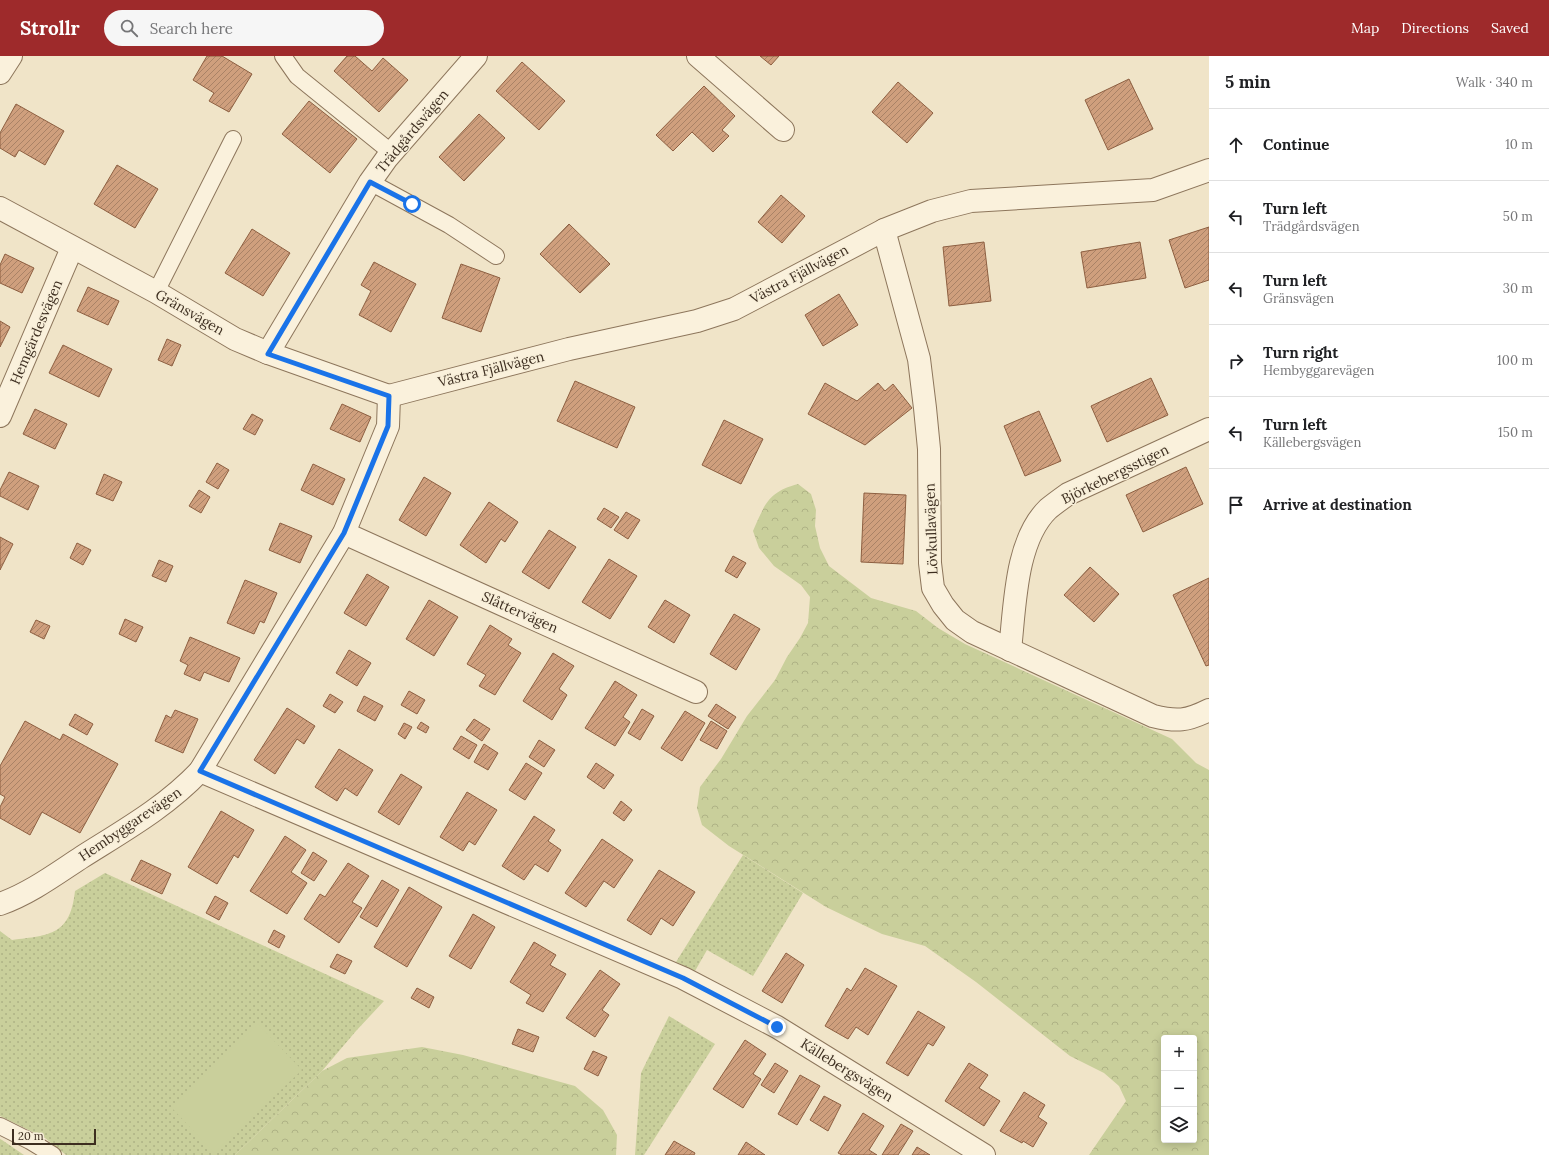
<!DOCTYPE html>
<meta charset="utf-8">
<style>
body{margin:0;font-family:Lora,serif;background:#f6f6f6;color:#202124}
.controls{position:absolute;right:12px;bottom:12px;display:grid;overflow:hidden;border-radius:4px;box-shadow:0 2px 10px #0003}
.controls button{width:36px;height:36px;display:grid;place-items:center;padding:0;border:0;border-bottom:1px solid #e0e0e0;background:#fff;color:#202124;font:20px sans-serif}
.scale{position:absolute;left:12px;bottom:10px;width:84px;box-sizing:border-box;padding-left:4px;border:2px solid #3d2e20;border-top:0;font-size:11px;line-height:14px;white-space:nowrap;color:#3d2e20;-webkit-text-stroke:3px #f7eed8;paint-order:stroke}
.stop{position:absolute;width:12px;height:12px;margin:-9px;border:3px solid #1a73e8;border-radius:50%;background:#fff}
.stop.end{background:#1a73e8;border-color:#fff;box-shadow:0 1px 4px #0008}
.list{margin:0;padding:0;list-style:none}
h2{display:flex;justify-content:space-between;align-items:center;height:52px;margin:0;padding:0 16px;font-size:17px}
h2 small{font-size:13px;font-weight:400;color:#757577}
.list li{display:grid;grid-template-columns:26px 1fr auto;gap:12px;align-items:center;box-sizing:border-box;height:72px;padding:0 16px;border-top:1px solid #e0e0e0}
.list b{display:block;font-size:15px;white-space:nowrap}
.list p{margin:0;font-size:13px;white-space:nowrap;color:#757577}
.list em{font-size:13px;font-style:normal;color:#757577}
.icon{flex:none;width:22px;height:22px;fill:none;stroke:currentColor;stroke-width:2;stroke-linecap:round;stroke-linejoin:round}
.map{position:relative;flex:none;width:1209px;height:1099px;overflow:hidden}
header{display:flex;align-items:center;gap:24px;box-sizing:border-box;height:56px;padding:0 20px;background:#9e2a2b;color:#fff}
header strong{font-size:19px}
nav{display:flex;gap:22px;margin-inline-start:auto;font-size:14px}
.search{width:280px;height:36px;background:#f6f6f6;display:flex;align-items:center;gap:10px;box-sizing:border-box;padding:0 14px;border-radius:22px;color:#757577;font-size:15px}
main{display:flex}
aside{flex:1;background:#fff}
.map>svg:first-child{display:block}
.grass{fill:url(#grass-dots)}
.forest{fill:url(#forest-crowns);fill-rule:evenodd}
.pitch{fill:#c9cf9b}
.building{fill:url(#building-hatch);stroke:#8d5f41}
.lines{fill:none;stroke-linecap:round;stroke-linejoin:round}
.service-casing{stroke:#8d765c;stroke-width:18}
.minor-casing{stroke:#8d765c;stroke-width:24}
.service{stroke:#faf1dc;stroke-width:16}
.minor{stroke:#faf1dc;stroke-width:22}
.route{stroke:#1a73e8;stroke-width:5}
.labels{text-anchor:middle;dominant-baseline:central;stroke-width:3;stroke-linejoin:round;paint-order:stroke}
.street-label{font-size:14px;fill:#3d2e20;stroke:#f7eed8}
</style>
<header>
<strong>Strollr</strong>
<div class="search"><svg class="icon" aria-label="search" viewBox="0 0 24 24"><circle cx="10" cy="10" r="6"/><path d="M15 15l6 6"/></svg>Search here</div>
<nav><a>Map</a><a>Directions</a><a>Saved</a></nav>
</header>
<main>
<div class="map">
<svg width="1209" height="1099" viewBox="0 0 1209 1099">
<defs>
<pattern id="grass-dots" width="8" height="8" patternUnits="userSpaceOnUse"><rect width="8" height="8" fill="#c9cf9b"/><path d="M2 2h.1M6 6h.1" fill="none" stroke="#aeb285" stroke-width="1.8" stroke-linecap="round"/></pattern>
<pattern id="forest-crowns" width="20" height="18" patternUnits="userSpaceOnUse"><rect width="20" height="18" fill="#c9cf9b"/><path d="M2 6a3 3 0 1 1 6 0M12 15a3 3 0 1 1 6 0" fill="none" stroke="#aeb285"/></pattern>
<pattern id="building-hatch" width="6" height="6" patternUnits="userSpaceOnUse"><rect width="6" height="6" fill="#cf9f7d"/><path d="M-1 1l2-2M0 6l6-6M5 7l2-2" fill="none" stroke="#a98266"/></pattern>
</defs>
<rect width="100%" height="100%" fill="#f0e4c8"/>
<!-- grass -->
<g class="grass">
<path d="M 743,799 L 803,837 L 753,920 L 707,894 L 695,915 L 676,906 Z"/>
<path d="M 105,817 L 384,945 L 356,975 L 322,1015 L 235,1099 L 66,1099 L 45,1082 L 0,1060 L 0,875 L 12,884 C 51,879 70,879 75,835 Z"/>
<path d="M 669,960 L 715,988 L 644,1099 L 635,1099 L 641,1017 Z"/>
<path d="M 0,1083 L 2,1084 L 24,1099 L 0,1099 Z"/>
</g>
<!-- forest -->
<g class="forest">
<path d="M 798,428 L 811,438 L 816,454 L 815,470 L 820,492 L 829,510 L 871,542 L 916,555 L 938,572 L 965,588 L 1172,683 L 1196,707 L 1209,714 L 1209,1099 L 1089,1099 L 1126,1045 L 1119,1030 L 1104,1017 L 1070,1000 L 976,926 L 925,890 L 882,878 L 826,851 L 729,790 L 702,769 L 697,752 L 700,731 L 721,703 L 747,660 L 775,624 L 787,601 L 800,582 L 808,567 L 810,541 L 801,529 L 774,510 L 759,492 L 753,475 C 765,448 768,436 798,428 ZM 1164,982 L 1194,982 L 1194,1084 L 1164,1084 Z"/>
<path d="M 422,991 L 463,999 L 575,1030 L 603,1054 L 617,1079 L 616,1099 L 235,1099 L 322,1015 L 347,1002 Z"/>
</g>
<!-- pitch -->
<path class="pitch" d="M 258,968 L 302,1014 L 214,1097 L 171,1051 Z"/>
<!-- building -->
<g class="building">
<path d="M 207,0 L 222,0 L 252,18 L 229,56 L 209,45 L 214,37 L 193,24 Z"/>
<path d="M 347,0 L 355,0 L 372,15 L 383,2 L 408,24 L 379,56 L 334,15 Z"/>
<path d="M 760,0 L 779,0 L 771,9 Z"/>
<path d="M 522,6 L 565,45 L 539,74 L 496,35 Z"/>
<path d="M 1129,23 L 1153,73 L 1108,94 L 1085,44 Z"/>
<path d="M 898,26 L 933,57 L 907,87 L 872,56 Z"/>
<path d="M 704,30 L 735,60 L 722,74 L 729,80 L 713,96 L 692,76 L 673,95 L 656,79 Z"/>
<path d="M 309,45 L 357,83 L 330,117 L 282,78 Z"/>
<path d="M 16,48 L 64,75 L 45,109 L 19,94 L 15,101 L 0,92 L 0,77 Z"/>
<path d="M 479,58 L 505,82 L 464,125 L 439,101 Z"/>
<path d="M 117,109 L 158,133 L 135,172 L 94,148 Z"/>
<path d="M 781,139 L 805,160 L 782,187 L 758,166 Z"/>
<path d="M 569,168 L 610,208 L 580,237 L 540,198 Z"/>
<path d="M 1209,171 L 1209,224 L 1185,232 L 1169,184 Z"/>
<path d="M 252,173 L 290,197 L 263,240 L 225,217 Z"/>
<path d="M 984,186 L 991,245 L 949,250 L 943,191 Z"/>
<path d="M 1140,186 L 1146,222 L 1087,232 L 1081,196 Z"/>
<path d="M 5,198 L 34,212 L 22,237 L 0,227 L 0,209 Z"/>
<path d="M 374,206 L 416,228 L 391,276 L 359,259 L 371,235 L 361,229 Z"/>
<path d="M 461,208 L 500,222 L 481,276 L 442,262 Z"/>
<path d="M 88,231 L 119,245 L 108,269 L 77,255 Z"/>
<path d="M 839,238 L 858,269 L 823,290 L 805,259 Z"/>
<path d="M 0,265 L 10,271 L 0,291 Z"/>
<path d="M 167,283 L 181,289 L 172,310 L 158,304 Z"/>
<path d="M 63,289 L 112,313 L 99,341 L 49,317 Z"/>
<path d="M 1151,322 L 1168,359 L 1107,386 L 1091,350 Z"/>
<path d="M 575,325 L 635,351 L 617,392 L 557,365 Z"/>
<path d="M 825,327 L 857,345 L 878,327 L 885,335 L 893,328 L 912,352 L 865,389 L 808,358 Z"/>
<path d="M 342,348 L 371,361 L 360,386 L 330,373 Z"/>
<path d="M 35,353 L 67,368 L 55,393 L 23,378 Z"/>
<path d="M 1039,355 L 1061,405 L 1025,420 L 1004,370 Z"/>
<path d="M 252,358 L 263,364 L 255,379 L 243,373 Z"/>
<path d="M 724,364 L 763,383 L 741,428 L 702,409 Z"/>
<path d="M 217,407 L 229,414 L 218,433 L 206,426 Z"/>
<path d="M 313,408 L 345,423 L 333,449 L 301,434 Z"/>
<path d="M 1186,411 L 1203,448 L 1143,476 L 1126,439 Z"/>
<path d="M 9,416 L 39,430 L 28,454 L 0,440 L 0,434 Z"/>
<path d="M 104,418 L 122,426 L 113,445 L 96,438 Z"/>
<path d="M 424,421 L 451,437 L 426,480 L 399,464 Z"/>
<path d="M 199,434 L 210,441 L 201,457 L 189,450 Z"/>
<path d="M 864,437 L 906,439 L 903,508 L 861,506 Z"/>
<path d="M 489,446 L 518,466 L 505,486 L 501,483 L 486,507 L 460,489 Z"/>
<path d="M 604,452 L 619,461 L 611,472 L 597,463 Z"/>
<path d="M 626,456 L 640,464 L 628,483 L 614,474 Z"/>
<path d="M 280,467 L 312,480 L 300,507 L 269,494 Z"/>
<path d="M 549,474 L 576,491 L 549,533 L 522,516 Z"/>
<path d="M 0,481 L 13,488 L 0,514 Z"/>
<path d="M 77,487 L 91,494 L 83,509 L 70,502 Z"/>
<path d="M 733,500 L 746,507 L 737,522 L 725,515 Z"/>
<path d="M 609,503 L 637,520 L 610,563 L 582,546 Z"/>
<path d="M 159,504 L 173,510 L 166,526 L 152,520 Z"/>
<path d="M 1090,511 L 1119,538 L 1094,566 L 1064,539 Z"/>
<path d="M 367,518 L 389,531 L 366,570 L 344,557 Z"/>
<path d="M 1209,522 L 1209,609 L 1206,610 L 1173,539 Z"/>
<path d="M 245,524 L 277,537 L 264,567 L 260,565 L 254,578 L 227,567 Z"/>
<path d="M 429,544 L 458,561 L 434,600 L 406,583 Z"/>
<path d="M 665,544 L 690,559 L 674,587 L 648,571 Z"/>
<path d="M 734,558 L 760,573 L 736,614 L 710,598 Z"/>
<path d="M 125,563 L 143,571 L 136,586 L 119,578 Z"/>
<path d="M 36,564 L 50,570 L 44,583 L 30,576 Z"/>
<path d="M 490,569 L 512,583 L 508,589 L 521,597 L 495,639 L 479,630 L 486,619 L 467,608 Z"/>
<path d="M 190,581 L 240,602 L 229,626 L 204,616 L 200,625 L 184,618 L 188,609 L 180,605 Z"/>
<path d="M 349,594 L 371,607 L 357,630 L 336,617 Z"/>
<path d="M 553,597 L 574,610 L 559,633 L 567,639 L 552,664 L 523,645 Z"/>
<path d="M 615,625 L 637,639 L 623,661 L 630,666 L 615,690 L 585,672 Z"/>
<path d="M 409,635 L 425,644 L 417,658 L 401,649 Z"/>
<path d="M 330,638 L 343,646 L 335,657 L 323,650 Z"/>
<path d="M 364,640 L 383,650 L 375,665 L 357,655 Z"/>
<path d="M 716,648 L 736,661 L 728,673 L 708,660 Z"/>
<path d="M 287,652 L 315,670 L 304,688 L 297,683 L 275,718 L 254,704 Z"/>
<path d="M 642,653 L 654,660 L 640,684 L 628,677 Z"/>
<path d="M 175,654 L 198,663 L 183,697 L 155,685 L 166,659 L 171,662 Z"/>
<path d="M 685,655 L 705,667 L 682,705 L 661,692 Z"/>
<path d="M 75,658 L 93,668 L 87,679 L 69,669 Z"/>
<path d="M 474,663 L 490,673 L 482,685 L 466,674 Z"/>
<path d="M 25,665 L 60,684 L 63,678 L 118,708 L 80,777 L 42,756 L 30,779 L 0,762 L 0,751 L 5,741 L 0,738 L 0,710 Z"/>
<path d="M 711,665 L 727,675 L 717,693 L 700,684 Z"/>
<path d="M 421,666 L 429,671 L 426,677 L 417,672 Z"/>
<path d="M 404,667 L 412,671 L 405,683 L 398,678 Z"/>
<path d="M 461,680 L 477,689 L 469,703 L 453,693 Z"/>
<path d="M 539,684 L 555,694 L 544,711 L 529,701 Z"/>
<path d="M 484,688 L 498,697 L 488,714 L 474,706 Z"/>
<path d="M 339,693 L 373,714 L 357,740 L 345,732 L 337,745 L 315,731 Z"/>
<path d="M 526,707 L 542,717 L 525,744 L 509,734 Z"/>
<path d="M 596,707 L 614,719 L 604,733 L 587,721 Z"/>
<path d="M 401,718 L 422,731 L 399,769 L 378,756 Z"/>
<path d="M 467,736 L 497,754 L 475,789 L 469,785 L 463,795 L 440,781 Z"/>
<path d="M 621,745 L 632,754 L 624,765 L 613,757 Z"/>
<path d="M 221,755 L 254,774 L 238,802 L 234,799 L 217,828 L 188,811 Z"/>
<path d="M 534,760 L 555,774 L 548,785 L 561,794 L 548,816 L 535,808 L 524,824 L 502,810 Z"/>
<path d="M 285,780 L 306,794 L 291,816 L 307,827 L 287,858 L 250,835 Z"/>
<path d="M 602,783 L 633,804 L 614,832 L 604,825 L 586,851 L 565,837 Z"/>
<path d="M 313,796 L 327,805 L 314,825 L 301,817 Z"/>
<path d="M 141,804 L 171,818 L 162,838 L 131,824 Z"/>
<path d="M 348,807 L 369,820 L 352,846 L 362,852 L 339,887 L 304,863 L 320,838 L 325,841 Z"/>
<path d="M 659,814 L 695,836 L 673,870 L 661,862 L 651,879 L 627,864 Z"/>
<path d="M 382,824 L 399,834 L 377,871 L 360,861 Z"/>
<path d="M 409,831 L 442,851 L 407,911 L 374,891 Z"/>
<path d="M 215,840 L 228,847 L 219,864 L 206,857 Z"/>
<path d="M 473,858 L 495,871 L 471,913 L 449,900 Z"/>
<path d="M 274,874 L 285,880 L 279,892 L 268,886 Z"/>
<path d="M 534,886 L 556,899 L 550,909 L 566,918 L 543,956 L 526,947 L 531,939 L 510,926 Z"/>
<path d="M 786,897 L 804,909 L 782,947 L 762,935 Z"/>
<path d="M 337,898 L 352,905 L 345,918 L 330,911 Z"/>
<path d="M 865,912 L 897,930 L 868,979 L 856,971 L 848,983 L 825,970 L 847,932 L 851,935 Z"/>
<path d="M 600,914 L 620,928 L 602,954 L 609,959 L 595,981 L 566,962 Z"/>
<path d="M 417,932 L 434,941 L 429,952 L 411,942 Z"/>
<path d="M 918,955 L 945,971 L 933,990 L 928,987 L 908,1020 L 886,1007 Z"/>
<path d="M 518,973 L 539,981 L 533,996 L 512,988 Z"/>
<path d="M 745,984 L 766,998 L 753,1018 L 761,1023 L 743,1052 L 713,1033 Z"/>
<path d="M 593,995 L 607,1001 L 598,1020 L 584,1013 Z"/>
<path d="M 775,1007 L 788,1015 L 774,1037 L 761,1029 Z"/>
<path d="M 969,1007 L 988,1019 L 979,1032 L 1000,1045 L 984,1070 L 945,1045 Z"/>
<path d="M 800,1019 L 820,1030 L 797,1069 L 778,1058 Z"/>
<path d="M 1024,1036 L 1045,1049 L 1038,1061 L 1047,1067 L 1033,1091 L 1023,1085 L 1022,1087 L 1000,1075 Z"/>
<path d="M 824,1040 L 841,1049 L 828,1075 L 810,1064 Z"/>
<path d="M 863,1057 L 884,1070 L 869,1094 L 877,1099 L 842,1099 L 838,1097 Z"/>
<path d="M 901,1068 L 913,1075 L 898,1099 L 882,1099 Z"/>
<path d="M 674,1085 L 695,1097 L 694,1099 L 665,1099 Z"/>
<path d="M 746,1086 L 765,1099 L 738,1099 Z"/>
<path d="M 917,1091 L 930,1099 L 912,1099 Z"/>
</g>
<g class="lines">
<!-- service casing -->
<g class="service-casing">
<g id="service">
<path d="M 283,0 L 297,20 L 392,97"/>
<path d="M 370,126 L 449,169 L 496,200"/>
<path d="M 156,236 L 233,83"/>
<path d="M 0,1070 L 30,1085 L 53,1099"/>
</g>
</g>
<!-- minor casing -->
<g class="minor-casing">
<g id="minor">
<path d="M 698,0 L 783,74"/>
<path d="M 0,17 L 11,0"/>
<path d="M 0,152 L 156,236 L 235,283 L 268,297 L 389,340"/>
<path d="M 884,174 L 919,303 L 925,352 L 929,393 L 930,507 L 933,532 L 943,549 L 955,564 L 972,576 L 1153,660 C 1177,666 1187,665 1209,654"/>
<path d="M 268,297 L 370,126 L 387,102 L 476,0"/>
<path d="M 389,340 L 569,293 L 697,265 L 734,253 L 884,174 L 932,155 L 971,145 L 1153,134 L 1209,114"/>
<path d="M 0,360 L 72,192"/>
<path d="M 344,477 L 696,636"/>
<path d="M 1010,594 C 1015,551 1015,485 1048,453 C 1054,448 1061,443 1068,438 L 1209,373"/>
<path d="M 200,715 L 683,922 L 777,971 L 984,1099"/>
<path d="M 0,848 C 29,838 56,818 82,801 C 123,775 166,751 200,715 L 344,477 L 388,370 L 389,340"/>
</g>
</g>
<!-- service -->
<use href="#service" class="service"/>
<!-- minor -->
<use href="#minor" class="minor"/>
</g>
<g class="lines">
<!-- route -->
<path class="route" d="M 412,148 L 370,126 L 268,298 L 389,340 L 388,370 L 344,477 L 200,715 L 683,922 L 777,971"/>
</g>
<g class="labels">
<!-- street labels -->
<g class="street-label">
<text transform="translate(412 75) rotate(-50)">Trädgårdsvägen</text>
<text transform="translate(799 218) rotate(-28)">Västra Fjällvägen</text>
<text transform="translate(190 256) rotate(30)">Gränsvägen</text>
<text transform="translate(36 276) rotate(-67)">Hemgärdesvägen</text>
<text transform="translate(491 313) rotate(-14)">Västra Fjällvägen</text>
<text transform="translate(1115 418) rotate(-26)">Björkebergsstigen</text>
<text transform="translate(931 473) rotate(-92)">Lövkullavägen</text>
<text transform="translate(520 556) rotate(24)">Slåttervägen</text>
<text transform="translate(130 768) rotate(-34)">Hembyggarevägen</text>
<text transform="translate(847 1014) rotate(32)">Källebergsvägen</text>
</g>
</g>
</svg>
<div class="controls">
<button>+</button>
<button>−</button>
<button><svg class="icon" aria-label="layers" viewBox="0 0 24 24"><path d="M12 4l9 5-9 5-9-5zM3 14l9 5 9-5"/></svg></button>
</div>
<div class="scale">20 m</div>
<div class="stop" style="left:412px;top:148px"></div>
<div class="stop end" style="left:777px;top:971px"></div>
</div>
<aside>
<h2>5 min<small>Walk · 340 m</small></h2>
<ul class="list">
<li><svg class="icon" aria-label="ahead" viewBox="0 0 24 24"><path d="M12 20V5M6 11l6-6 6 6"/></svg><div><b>Continue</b></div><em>10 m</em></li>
<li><svg class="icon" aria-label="left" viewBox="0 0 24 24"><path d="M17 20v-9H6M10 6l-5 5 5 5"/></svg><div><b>Turn left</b><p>Trädgårdsvägen</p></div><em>50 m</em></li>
<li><svg class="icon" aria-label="left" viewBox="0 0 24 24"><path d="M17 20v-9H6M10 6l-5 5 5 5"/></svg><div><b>Turn left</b><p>Gränsvägen</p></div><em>30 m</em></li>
<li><svg class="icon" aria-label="right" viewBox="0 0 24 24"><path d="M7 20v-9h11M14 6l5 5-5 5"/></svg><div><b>Turn right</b><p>Hembyggarevägen</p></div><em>100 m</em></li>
<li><svg class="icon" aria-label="left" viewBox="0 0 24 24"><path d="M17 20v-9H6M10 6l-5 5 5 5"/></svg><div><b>Turn left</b><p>Källebergsvägen</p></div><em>150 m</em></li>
<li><svg class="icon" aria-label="arrive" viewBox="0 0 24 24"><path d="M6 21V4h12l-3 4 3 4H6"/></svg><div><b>Arrive at destination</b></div></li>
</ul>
</aside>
</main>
